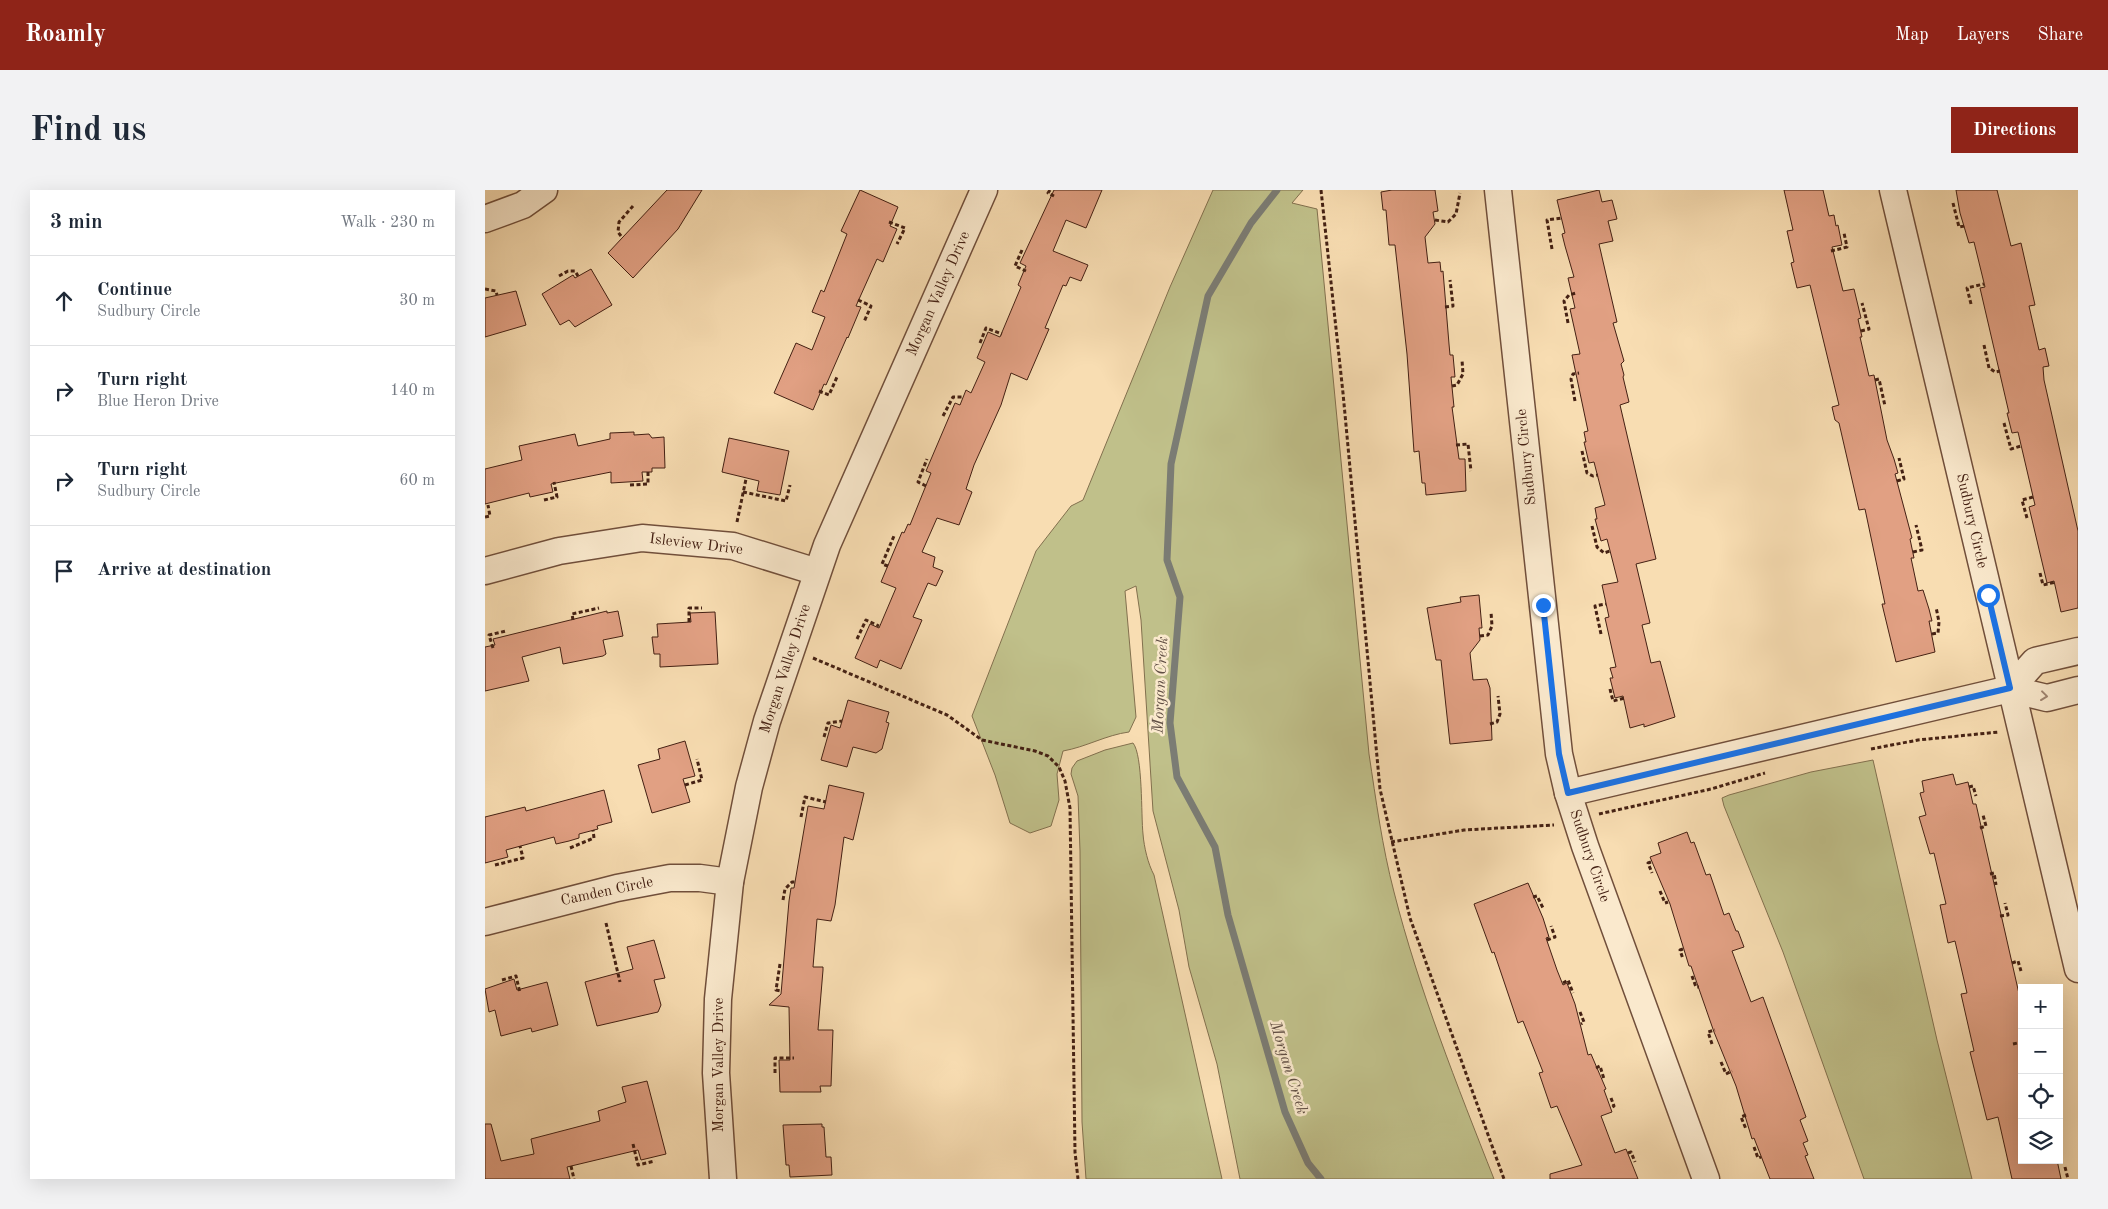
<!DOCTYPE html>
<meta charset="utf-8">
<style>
body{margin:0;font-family:"Old Standard TT",serif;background:#f2f2f3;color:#1f2937}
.controls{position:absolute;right:15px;bottom:15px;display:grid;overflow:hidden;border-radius:0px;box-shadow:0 5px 20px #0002}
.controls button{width:45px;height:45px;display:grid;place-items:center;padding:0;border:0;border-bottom:1px solid #e0e1e3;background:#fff;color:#1f2937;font:25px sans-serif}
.stop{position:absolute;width:15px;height:15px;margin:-11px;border:4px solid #1a73e8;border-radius:50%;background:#fff}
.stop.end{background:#1a73e8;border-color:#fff;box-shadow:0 1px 5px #0008}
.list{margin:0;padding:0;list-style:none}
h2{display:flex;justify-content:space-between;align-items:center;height:65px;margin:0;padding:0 20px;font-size:21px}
h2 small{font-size:16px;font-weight:400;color:#747a83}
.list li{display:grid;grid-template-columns:32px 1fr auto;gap:15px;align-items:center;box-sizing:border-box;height:90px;padding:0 20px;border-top:1px solid #e0e1e3}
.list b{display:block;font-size:19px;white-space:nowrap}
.list p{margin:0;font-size:16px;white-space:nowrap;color:#747a83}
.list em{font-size:16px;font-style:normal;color:#747a83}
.icon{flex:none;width:28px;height:28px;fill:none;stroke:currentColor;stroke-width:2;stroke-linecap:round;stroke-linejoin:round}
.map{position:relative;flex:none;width:1593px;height:989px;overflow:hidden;border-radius:0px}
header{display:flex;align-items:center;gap:30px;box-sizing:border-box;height:70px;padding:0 25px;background:#8f2418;color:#fff}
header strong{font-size:24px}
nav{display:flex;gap:28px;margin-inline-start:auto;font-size:18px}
.intro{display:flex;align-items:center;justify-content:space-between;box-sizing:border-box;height:120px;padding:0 30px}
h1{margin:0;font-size:35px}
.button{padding:12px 22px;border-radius:0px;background:#8f2418;color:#fff;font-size:18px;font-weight:700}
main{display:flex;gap:30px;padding:0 30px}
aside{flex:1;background:#fff;border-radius:0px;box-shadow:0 5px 20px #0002}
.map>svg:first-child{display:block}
.green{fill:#c0c08a;stroke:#82704e}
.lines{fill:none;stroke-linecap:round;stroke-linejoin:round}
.stream{stroke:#7b7c74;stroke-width:7}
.building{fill:#e1a083;stroke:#442013}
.street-casing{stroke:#714f3b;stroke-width:29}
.path{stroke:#442013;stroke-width:3;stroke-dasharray:4 2.5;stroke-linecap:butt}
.street{stroke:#fae9cd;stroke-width:26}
.oneway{stroke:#9f8470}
.route{stroke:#1a73e8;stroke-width:6}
.labels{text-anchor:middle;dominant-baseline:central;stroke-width:5;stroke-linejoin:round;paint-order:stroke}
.street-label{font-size:15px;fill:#442013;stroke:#fae9cd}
.water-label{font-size:16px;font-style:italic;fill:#604e44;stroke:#fae9cd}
</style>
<header>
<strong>Roamly</strong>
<nav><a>Map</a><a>Layers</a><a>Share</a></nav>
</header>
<div class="intro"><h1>Find us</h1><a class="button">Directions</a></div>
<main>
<aside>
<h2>3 min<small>Walk · 230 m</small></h2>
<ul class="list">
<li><svg class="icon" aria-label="ahead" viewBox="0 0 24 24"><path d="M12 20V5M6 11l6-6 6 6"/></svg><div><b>Continue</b><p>Sudbury Circle</p></div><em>30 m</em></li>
<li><svg class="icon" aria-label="right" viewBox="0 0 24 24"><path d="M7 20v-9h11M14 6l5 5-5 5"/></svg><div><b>Turn right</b><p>Blue Heron Drive</p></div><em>140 m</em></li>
<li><svg class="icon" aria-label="right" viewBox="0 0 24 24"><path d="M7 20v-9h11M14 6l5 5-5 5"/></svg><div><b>Turn right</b><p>Sudbury Circle</p></div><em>60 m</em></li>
<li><svg class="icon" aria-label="arrive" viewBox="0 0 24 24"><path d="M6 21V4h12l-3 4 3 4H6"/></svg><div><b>Arrive at destination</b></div></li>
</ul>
</aside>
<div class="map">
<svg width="1593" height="989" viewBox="0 0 1593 989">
<rect width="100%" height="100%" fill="#f8ddb2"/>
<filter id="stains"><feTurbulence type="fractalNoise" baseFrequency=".004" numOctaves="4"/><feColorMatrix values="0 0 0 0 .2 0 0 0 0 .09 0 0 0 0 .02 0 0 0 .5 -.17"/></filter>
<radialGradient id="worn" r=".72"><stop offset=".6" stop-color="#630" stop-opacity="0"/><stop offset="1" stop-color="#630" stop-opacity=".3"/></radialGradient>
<!-- green -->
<g class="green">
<path d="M 728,0 L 818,0 L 807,13 L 832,19 L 884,564 C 891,610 897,656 909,702 C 934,800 972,895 1009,989 L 755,989 L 732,874 L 704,777 L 694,720 L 668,621 L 656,430 L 651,396 L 640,401 L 651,527 L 644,542 C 621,545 601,557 578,561 L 572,584 L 574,610 L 566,636 L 545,643 L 525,633 L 510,585 L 487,526 L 551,361 L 586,316 L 598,310 L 685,97 Z"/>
<path d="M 648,553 C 658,565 656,626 658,644 C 659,657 663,674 669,685 L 737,989 L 601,989 L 597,932 L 595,661 L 593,606 L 586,584 L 587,578 L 592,571 L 620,560 Z"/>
<path d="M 1388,570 L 1452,850 L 1487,989 L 1379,989 L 1298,762 L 1239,616 L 1237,608 L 1244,605 L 1326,582 Z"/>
</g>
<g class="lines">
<!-- stream -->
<path class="stream" d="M 792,0 L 766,33 L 723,106 L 686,274 L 682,370 L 695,407 L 685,533 L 692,587 L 730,657 L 743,725 L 800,922 L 823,973 L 836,989"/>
</g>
<!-- building -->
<g class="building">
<path d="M 182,0 L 217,0 L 193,39 L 148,88 L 123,63 Z"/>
<path d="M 375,0 L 413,17 L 405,36 L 412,39 L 398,72 L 392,69 L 371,116 L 376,117 L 363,148 L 362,147 L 341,195 L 339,194 L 328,220 L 289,203 L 311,153 L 327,160 L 340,127 L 327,122 L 336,100 L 339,102 L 362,44 L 356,41 Z"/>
<path d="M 569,0 L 617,0 L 601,38 L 581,30 L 568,61 L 603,75 L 596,91 L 585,87 L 581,96 L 578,95 L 560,138 L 564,139 L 542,190 L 526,183 L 516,215 L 489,275 L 481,299 L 487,302 L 474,335 L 452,328 L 437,362 L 450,367 L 448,377 L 458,381 L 451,396 L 443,393 L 428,427 L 437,430 L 416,479 L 395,470 L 392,478 L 370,468 L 385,434 L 394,438 L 411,398 L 396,392 L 417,342 L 419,343 L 423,334 L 425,335 L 446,283 L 441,281 L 470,213 L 475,215 L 481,200 L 486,203 L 500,172 L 492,168 L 503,142 L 515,147 L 536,97 L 533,95 L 541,76 L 535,73 Z"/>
<path d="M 907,0 L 950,0 L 953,21 L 948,22 L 950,34 L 940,47 L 943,73 L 955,72 L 956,82 L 958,81 L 964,154 L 965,165 L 968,165 L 970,187 L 966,187 L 969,217 L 967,217 L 974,269 L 980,269 L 981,301 L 941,305 L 940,293 L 937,293 L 934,261 L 929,262 L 922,164 L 910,55 L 904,55 L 901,20 L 898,20 L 896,2 Z"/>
<path d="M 1114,0 L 1117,12 L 1127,10 L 1132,29 L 1123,31 L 1128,51 L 1114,54 L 1132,132 L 1128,133 L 1139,171 L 1136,174 L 1139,185 L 1138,187 L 1144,212 L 1135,215 L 1171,369 L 1151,374 L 1165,433 L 1157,435 L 1166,473 L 1175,471 L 1190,527 L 1159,537 L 1159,534 L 1145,538 L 1138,506 L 1130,508 L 1125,488 L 1128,488 L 1125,478 L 1131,477 L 1120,428 L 1124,427 L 1117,395 L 1133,392 L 1122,349 L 1116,351 L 1110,329 L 1112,329 L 1110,318 L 1120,315 L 1109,272 L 1104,273 L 1099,252 L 1101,252 L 1099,242 L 1103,241 L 1087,165 L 1095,164 L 1085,119 L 1090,118 L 1083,88 L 1089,87 L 1080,56 L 1077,44 L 1080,43 L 1072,10 Z"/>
<path d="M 1299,0 L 1338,0 L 1344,26 L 1349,25 L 1351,36 L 1353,35 L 1357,55 L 1347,57 L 1358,101 L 1369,99 L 1376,128 L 1373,129 L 1377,147 L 1375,147 L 1384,186 L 1389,185 L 1402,250 L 1409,269 L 1413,283 L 1410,284 L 1427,348 L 1425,349 L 1429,368 L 1426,368 L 1433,401 L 1438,400 L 1444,419 L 1447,431 L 1444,431 L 1450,462 L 1411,472 L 1397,414 L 1400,414 L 1380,319 L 1374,320 L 1354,233 L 1350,230 L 1347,217 L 1354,215 L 1325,95 L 1312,98 L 1306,73 L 1309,72 L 1302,41 L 1308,40 Z"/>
<path d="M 1471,0 L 1512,0 L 1526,56 L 1536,53 L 1550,115 L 1544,116 L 1554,160 L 1560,158 L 1564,176 L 1558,177 L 1559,190 L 1593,341 L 1593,418 L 1576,422 L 1569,391 L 1562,393 L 1544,317 L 1550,315 L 1533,242 L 1527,243 L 1522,223 L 1524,223 L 1495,98 L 1500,97 L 1489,52 L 1484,53 L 1475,23 Z"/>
<path d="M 106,79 L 127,115 L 90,137 L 84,130 L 75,135 L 57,104 L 88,85 L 90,88 Z"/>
<path d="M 31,101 L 41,135 L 0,147 L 0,108 Z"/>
<path d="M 149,242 L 149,245 L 164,244 L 167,248 L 179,247 L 180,278 L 167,278 L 167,282 L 157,282 L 158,291 L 126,293 L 126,282 L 66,294 L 68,302 L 45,307 L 44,303 L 0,314 L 0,279 L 37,270 L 34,256 L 90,244 L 93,256 L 125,249 L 125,243 Z"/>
<path d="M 244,248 L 304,261 L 295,305 L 272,301 L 274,291 L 237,282 Z"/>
<path d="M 994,405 L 997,438 L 994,438 L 995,450 L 985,463 L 988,490 L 1002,489 L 1005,498 L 1007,550 L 965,554 L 956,470 L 951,470 L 942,418 L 976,412 L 975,407 Z"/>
<path d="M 122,421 L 122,423 L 133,421 L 138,446 L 118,450 L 121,464 L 118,466 L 78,474 L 75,457 L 37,467 L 44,491 L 0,501 L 0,457 L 10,455 L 8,449 Z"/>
<path d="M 230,422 L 233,474 L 175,477 L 175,464 L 169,464 L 167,447 L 173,447 L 172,434 L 206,432 L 205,423 Z"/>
<path d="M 363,510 L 404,522 L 401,532 L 404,533 L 397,559 L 391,563 L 368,557 L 362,577 L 336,570 L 346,535 L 355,538 Z"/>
<path d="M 200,551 L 210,586 L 198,589 L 205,612 L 167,623 L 153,575 L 175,569 L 173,559 Z"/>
<path d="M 1468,584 L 1471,595 L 1483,592 L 1488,614 L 1491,614 L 1537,817 L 1537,970 L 1572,970 L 1576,989 L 1527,989 L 1513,927 L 1502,930 L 1485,862 L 1489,861 L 1476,804 L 1482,803 L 1470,751 L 1463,753 L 1455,715 L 1461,714 L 1449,663 L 1445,664 L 1434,627 L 1441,625 L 1435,603 L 1439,602 L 1437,591 Z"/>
<path d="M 344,595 L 379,603 L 368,650 L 359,647 L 350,715 L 346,731 L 332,729 L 328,777 L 338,777 L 338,780 L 333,840 L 348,840 L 346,896 L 335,896 L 336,902 L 295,902 L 294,870 L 305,870 L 304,817 L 284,815 L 296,804 L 304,711 L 306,698 L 309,698 L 323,616 L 339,619 Z"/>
<path d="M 119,600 L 127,632 L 112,636 L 113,639 L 94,644 L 94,648 L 84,651 L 71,654 L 69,647 L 21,660 L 23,667 L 0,673 L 0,627 L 40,617 L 41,621 Z"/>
<path d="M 1202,642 L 1206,653 L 1209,652 L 1221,685 L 1225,684 L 1239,725 L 1244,723 L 1251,741 L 1253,741 L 1259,757 L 1247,761 L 1266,812 L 1278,807 L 1296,857 L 1321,927 L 1315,930 L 1323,951 L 1318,953 L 1323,965 L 1320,966 L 1329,989 L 1285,989 L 1269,948 L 1267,949 L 1251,896 L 1229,842 L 1206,776 L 1204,776 L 1185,714 L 1165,667 L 1176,663 L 1173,653 Z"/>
<path d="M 1043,693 L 1058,728 L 1064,747 L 1061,748 L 1072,780 L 1078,795 L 1082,793 L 1090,814 L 1103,865 L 1106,864 L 1121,899 L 1119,900 L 1127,922 L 1116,926 L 1130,963 L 1141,959 L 1153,989 L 1065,989 L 1065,984 L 1097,975 L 1072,916 L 1066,918 L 1054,883 L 1058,882 L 1038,831 L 1033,833 L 1009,762 L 1007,763 L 989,714 Z"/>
<path d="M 169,750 L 180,788 L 169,790 L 176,815 L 173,822 L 112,836 L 100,792 L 148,779 L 142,757 Z"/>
<path d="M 29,789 L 32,800 L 62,792 L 73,835 L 47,842 L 46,838 L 16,846 L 10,820 L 4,822 L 0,799 Z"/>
<path d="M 162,891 L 181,964 L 156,970 L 153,960 L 82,977 L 85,989 L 0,989 L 0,934 L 6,934 L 16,971 L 49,964 L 46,949 L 115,931 L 113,921 L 141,912 L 137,897 Z"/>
<path d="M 337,934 L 337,937 L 339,937 L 341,967 L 346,967 L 347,985 L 305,987 L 304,975 L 301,975 L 298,935 Z"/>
</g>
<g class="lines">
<!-- street casing -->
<g class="street-casing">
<g id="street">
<path d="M 1013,0 L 1074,564 L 1083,603 L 1100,656 L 1221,989"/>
<path d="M 1408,0 L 1593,779"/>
<path d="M 0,29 L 38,15 L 59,0"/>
<path d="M 0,381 L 74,361 L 157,348 L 248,356 L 332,382"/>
<path d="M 1525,499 L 1550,471 L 1593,461"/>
<path d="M 1083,603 L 1525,499 L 1562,508 L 1593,500"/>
<path d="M 0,732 L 132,698 L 185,688 L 215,688 L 245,692"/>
<path d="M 238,989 L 231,883 L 233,809 L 245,692 L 264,597 L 282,531 L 342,355 L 499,0"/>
</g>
</g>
<!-- path -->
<g class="path">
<path d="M 565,0 L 563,3 L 569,6"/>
<path d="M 836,0 L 858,203 L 895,599 L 925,728 L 1019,989"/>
<path d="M 1468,13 L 1474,37 L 1480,36"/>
<path d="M 950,30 L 963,32 L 971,24 L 975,3"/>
<path d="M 404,32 L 420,38 L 412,54"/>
<path d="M 136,46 L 133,42 L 134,32 L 148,16"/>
<path d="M 1067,59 L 1062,30 L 1077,28"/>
<path d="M 537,60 L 530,76 L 541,81"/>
<path d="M 1346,61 L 1362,57 L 1359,43"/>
<path d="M 74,86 L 83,81 L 90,81 L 93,86"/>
<path d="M 0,99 L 11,101 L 12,105"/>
<path d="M 373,110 L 386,116 L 379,132"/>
<path d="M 1486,114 L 1482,98 L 1499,94"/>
<path d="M 960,117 L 968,116 L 965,90"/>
<path d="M 1083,133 L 1079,111 L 1084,105 L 1091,103"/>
<path d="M 1376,141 L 1384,139 L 1377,113"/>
<path d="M 495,153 L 501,138 L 517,144"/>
<path d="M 1499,155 L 1504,178 L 1510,182 L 1515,181"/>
<path d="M 1390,190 L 1394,189 L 1400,216"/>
<path d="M 967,196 L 972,195 L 978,184 L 977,170"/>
<path d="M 334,201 L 344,205 L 352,187"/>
<path d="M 1090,211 L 1086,189 L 1088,184 L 1094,183"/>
<path d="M 458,226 L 468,207 L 478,207"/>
<path d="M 1519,233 L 1526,259 L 1536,256"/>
<path d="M 971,255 L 983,254 L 986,281"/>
<path d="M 1097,261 L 1102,283 L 1108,286 L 1113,285"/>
<path d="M 1412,291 L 1419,289 L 1414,268"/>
<path d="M 145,295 L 163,294 L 163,282"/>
<path d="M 441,296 L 433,292 L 442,269"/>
<path d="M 258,302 L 301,311 L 305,295"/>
<path d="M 59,310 L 72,307 L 69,292"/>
<path d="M 0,327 L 5,326 L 3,315"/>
<path d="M 1542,328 L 1537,310 L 1548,307"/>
<path d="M 252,332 L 261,289"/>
<path d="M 1107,336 L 1112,357 L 1119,363 L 1125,361"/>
<path d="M 1428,362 L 1437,360 L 1431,335"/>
<path d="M 403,376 L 397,374 L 409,346"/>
<path d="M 1555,383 L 1558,395 L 1571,392"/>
<path d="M 88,430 L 87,424 L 114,418"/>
<path d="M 204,432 L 204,418 L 217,418"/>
<path d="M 1116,444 L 1110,416 L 1121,414"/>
<path d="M 1447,444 L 1453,443 L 1454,432 L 1451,417"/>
<path d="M 995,446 L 1003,445 L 1007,436 L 1006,422"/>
<path d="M 372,449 L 381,430 L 394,436"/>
<path d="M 8,458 L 4,445 L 21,441"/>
<path d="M 328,468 L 462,525 L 497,550 L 550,561 L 563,566 L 574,577 L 580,591 L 585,618 L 590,962 L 593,989"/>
<path d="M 1125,499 L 1128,511 L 1140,508"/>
<path d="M 1005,534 L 1012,532 L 1015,524 L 1013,506"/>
<path d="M 339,547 L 343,533 L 357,531"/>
<path d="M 1386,559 L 1433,550 L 1514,542"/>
<path d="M 200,595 L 217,590 L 212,569"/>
<path d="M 1484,597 L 1488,596 L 1491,606"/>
<path d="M 1114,624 L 1226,599 L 1280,583"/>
<path d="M 316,627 L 320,607 L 341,612"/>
<path d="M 1495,638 L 1501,636 L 1498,625"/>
<path d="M 906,652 L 979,640 L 1069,635"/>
<path d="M 85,658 L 109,648 L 108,640"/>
<path d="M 1166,672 L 1163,673 L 1167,683"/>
<path d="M 10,675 L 38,668 L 35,656"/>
<path d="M 1505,684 L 1509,683 L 1511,695"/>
<path d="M 1175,701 L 1180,713 L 1183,712"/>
<path d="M 1048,707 L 1052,706 L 1058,718"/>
<path d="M 298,710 L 300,699 L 307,692 L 311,692"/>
<path d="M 1515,726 L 1523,725 L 1520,713"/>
<path d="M 121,733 L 135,792"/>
<path d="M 1062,750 L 1070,747 L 1066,736"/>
<path d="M 1198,759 L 1195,760 L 1198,769"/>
<path d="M 1527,773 L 1533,771 L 1536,781"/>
<path d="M 295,774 L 291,800 L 296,801"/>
<path d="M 1207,786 L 1211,797 L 1214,797"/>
<path d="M 17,790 L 31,786 L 35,803"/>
<path d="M 1078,793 L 1083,790 L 1088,803"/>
<path d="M 1536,814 L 1537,814"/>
<path d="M 1095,822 L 1099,832 L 1096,834"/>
<path d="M 1227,854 L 1223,842 L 1230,840"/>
<path d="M 1528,854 L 1537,852"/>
<path d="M 1236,872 L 1241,884 L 1247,881"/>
<path d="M 1111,878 L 1115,876 L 1119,889"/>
<path d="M 290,883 L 290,868 L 309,868"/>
<path d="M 1126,908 L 1129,916 L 1126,918"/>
<path d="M 1261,925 L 1256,927 L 1261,939"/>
<path d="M 148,954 L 153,975 L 170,971"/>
<path d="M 1574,956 L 1575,959"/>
<path d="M 1269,957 L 1273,968 L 1276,967"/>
<path d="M 1143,963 L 1146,962 L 1150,972"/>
<path d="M 86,976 L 89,989"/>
<path d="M 1580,977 L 1583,989"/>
</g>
<!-- street -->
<use href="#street" class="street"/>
</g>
<!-- one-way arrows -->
<defs><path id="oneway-chevron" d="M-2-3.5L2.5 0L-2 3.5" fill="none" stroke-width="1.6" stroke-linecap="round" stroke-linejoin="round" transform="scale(1.25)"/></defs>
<use class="oneway" href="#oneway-chevron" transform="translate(1559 506) rotate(7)"/>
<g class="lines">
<!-- route -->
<path class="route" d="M 1058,415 L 1074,564 L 1083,603 L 1525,498 L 1503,405"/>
</g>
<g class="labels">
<!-- street labels -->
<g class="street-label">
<text transform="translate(454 104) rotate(-66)">Morgan Valley Drive</text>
<text transform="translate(1042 267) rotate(-96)">Sudbury Circle</text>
<text transform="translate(1486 331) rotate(77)">Sudbury Circle</text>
<text transform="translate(211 355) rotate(7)">Isleview Drive</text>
<text transform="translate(301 479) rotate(-72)">Morgan Valley Drive</text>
<text transform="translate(1104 666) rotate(71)">Sudbury Circle</text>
<text transform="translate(122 702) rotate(-12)">Camden Circle</text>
<text transform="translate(234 875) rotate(-90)">Morgan Valley Drive</text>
</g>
<!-- water labels -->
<g class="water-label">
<text transform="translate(676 495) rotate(-87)">Morgan Creek</text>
<text transform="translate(803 878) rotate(73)">Morgan Creek</text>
</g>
</g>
<rect width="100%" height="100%" filter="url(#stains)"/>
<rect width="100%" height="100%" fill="url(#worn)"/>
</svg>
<div class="controls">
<button>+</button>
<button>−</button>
<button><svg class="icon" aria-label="locate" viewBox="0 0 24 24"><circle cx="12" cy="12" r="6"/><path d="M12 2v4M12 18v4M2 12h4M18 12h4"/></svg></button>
<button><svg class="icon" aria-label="layers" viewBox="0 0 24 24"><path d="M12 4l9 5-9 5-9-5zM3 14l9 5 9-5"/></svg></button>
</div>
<div class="stop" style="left:1503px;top:405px"></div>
<div class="stop end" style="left:1058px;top:415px"></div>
</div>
</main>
